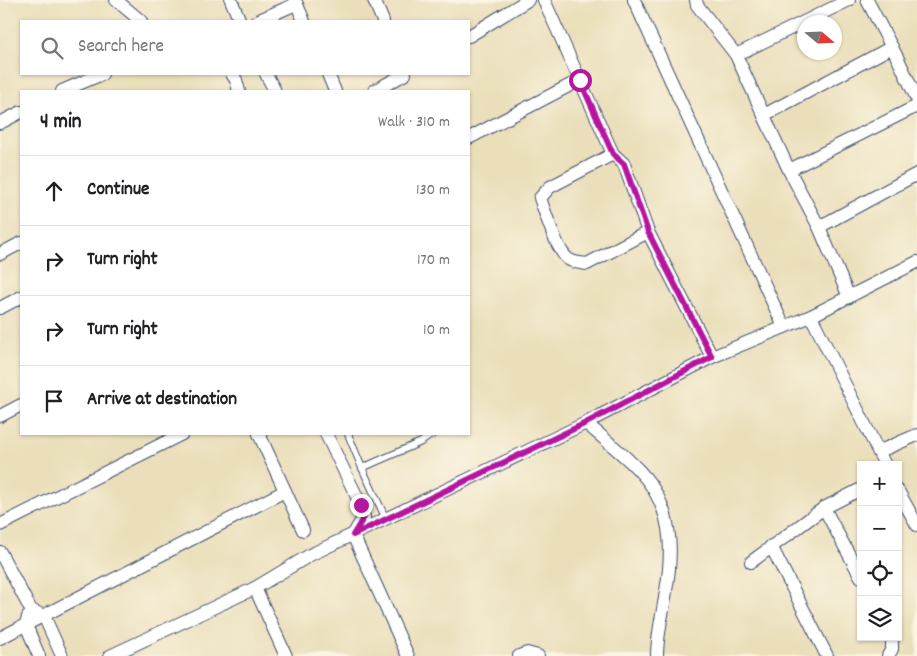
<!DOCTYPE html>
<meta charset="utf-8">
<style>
body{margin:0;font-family:Dekko,sans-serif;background:#f6f6f6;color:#202124}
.controls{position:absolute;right:15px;bottom:15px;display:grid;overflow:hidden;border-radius:0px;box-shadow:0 1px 4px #0004}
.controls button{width:45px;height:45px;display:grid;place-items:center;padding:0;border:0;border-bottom:1px solid #e0e0e0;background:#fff;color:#202124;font:25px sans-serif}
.compass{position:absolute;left:797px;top:15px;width:45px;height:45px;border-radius:50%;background:#fff;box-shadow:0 1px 4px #0004;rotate:109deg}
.stop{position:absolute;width:15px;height:15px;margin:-11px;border:4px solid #b5179e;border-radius:50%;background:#fff}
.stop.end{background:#b5179e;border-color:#fff;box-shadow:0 1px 5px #0008}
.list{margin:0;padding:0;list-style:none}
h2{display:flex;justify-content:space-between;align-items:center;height:65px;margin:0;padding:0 20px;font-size:21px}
h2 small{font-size:16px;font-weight:400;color:#757577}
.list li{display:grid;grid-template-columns:32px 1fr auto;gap:15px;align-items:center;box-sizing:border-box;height:70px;padding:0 20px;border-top:1px solid #e0e0e0}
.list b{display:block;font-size:19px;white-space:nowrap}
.list em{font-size:16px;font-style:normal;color:#757577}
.icon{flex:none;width:28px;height:28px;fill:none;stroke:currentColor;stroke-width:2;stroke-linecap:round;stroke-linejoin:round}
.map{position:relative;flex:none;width:917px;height:656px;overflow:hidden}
.search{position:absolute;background:#fff;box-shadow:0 1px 4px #0004;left:20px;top:20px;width:450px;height:55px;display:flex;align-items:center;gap:12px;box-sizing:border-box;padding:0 18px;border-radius:0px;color:#757577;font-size:19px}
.panel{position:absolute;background:#fff;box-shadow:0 1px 4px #0004;left:20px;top:90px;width:450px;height:345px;border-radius:0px}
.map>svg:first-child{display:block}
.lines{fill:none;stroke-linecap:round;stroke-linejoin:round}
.service-casing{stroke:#3a496c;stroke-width:8}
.minor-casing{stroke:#3a496c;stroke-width:14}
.service{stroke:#fff;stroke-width:6}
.minor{stroke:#fff;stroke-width:12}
.route{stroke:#b5179e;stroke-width:6}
</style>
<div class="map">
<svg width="917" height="656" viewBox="0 0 917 656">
<rect width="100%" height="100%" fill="#fcf5e5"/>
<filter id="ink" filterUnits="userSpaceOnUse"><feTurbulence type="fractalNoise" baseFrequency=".02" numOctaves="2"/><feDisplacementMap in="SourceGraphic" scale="10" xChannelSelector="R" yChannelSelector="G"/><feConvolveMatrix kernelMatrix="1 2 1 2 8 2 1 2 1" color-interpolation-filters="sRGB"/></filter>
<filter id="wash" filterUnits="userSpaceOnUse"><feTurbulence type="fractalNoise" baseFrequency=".0096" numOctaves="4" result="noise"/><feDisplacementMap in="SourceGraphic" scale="20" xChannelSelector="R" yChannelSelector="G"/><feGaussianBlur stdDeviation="1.12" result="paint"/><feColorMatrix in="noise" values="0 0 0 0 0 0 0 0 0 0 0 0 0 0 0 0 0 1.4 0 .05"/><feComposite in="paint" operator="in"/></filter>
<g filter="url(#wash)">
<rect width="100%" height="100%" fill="#eadfba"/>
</g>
<g filter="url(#ink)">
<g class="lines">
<!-- service casing -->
<g class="service-casing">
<g id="service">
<path d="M 348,434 L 362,468 L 386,519"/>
<path d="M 362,468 L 421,442 L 433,434"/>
</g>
</g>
<!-- minor casing -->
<g class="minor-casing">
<g id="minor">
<path d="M 116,0 L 141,21"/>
<path d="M 231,0 L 240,21"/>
<path d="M 295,0 L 304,21"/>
<path d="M 374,0 L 383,21"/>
<path d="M 544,0 L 613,154 L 624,164 L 648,232 L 712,357"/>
<path d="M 634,0 L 784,327"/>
<path d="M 696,0 L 697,5 L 736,55 L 789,170 L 819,227 L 849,297"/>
<path d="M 867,0 L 898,59 L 917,99"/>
<path d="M 257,21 L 296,4"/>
<path d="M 469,36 L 528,0"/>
<path d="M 736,55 L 849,0"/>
<path d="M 232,74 L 236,80 L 239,91"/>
<path d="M 266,74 L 275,91"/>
<path d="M 328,74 L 335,91"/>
<path d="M 62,91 L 102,74"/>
<path d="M 374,91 L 405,74"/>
<path d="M 764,115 L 892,47"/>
<path d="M 0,123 L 21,112"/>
<path d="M 469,138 L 580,80"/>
<path d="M 613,154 L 550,187 L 540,198 C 545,212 557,251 568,259 C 574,263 580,263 587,264 L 648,232"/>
<path d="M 789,170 L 917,106"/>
<path d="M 819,227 L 917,174"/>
<path d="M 0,254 L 21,243"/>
<path d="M 0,308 L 21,297"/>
<path d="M 811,316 L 885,465"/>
<path d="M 0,416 L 21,405"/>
<path d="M 586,423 C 607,442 640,466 654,490 C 673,521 672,557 666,591 C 663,613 657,634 657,656"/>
<path d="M 259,434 L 303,530"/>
<path d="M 326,434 L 361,505 L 364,517 L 353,535 L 408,656"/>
<path d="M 880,451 L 917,435"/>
<path d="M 898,491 L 917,525"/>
<path d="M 824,508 L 861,577"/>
<path d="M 0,525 L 182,434"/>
<path d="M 771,546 L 827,656"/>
<path d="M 0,552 L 31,610 L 44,616 L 62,656"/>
<path d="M 751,562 L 824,508 L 861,489"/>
<path d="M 255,588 L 286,656"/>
<path d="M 28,617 L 26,625 L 39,656"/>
<path d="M 0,638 L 285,491"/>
<path d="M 110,656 L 255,588 L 310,555 L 586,423 L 712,357 L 811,316 L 917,262"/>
<path d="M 519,656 L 527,653 L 538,656"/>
<path d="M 888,656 L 892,649 L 892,637"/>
</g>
</g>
<!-- service -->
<use href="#service" class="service"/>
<!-- minor -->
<use href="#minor" class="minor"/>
</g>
</g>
<g class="lines" filter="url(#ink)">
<!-- route -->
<path class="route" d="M 361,505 L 364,517 L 353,535 L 586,423 L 712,357 L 648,232 L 624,164 L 613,154 L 580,80"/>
</g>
</svg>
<div class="controls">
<button>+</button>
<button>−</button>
<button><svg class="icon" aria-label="locate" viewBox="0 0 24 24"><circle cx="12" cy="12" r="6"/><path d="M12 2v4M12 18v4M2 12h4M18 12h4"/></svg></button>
<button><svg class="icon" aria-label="layers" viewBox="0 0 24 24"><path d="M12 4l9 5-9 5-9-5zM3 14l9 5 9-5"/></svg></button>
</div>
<svg class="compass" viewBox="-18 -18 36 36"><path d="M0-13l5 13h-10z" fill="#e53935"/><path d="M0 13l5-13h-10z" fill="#757577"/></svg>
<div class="stop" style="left:580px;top:80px"></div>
<div class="stop end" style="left:361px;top:505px"></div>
<div class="search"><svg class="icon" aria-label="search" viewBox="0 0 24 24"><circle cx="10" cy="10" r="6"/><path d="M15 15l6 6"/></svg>Search here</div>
<section class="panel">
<h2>4 min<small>Walk · 310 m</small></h2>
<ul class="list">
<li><svg class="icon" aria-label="ahead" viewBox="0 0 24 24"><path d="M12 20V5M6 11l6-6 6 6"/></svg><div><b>Continue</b></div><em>130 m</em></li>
<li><svg class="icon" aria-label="right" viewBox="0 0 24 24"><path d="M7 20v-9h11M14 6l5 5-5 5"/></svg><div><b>Turn right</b></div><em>170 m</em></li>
<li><svg class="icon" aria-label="right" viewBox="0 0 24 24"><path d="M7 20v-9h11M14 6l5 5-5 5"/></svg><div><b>Turn right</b></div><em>10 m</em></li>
<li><svg class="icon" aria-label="arrive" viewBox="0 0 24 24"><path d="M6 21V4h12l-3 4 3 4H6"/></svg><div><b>Arrive at destination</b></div></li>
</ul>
</section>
</div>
